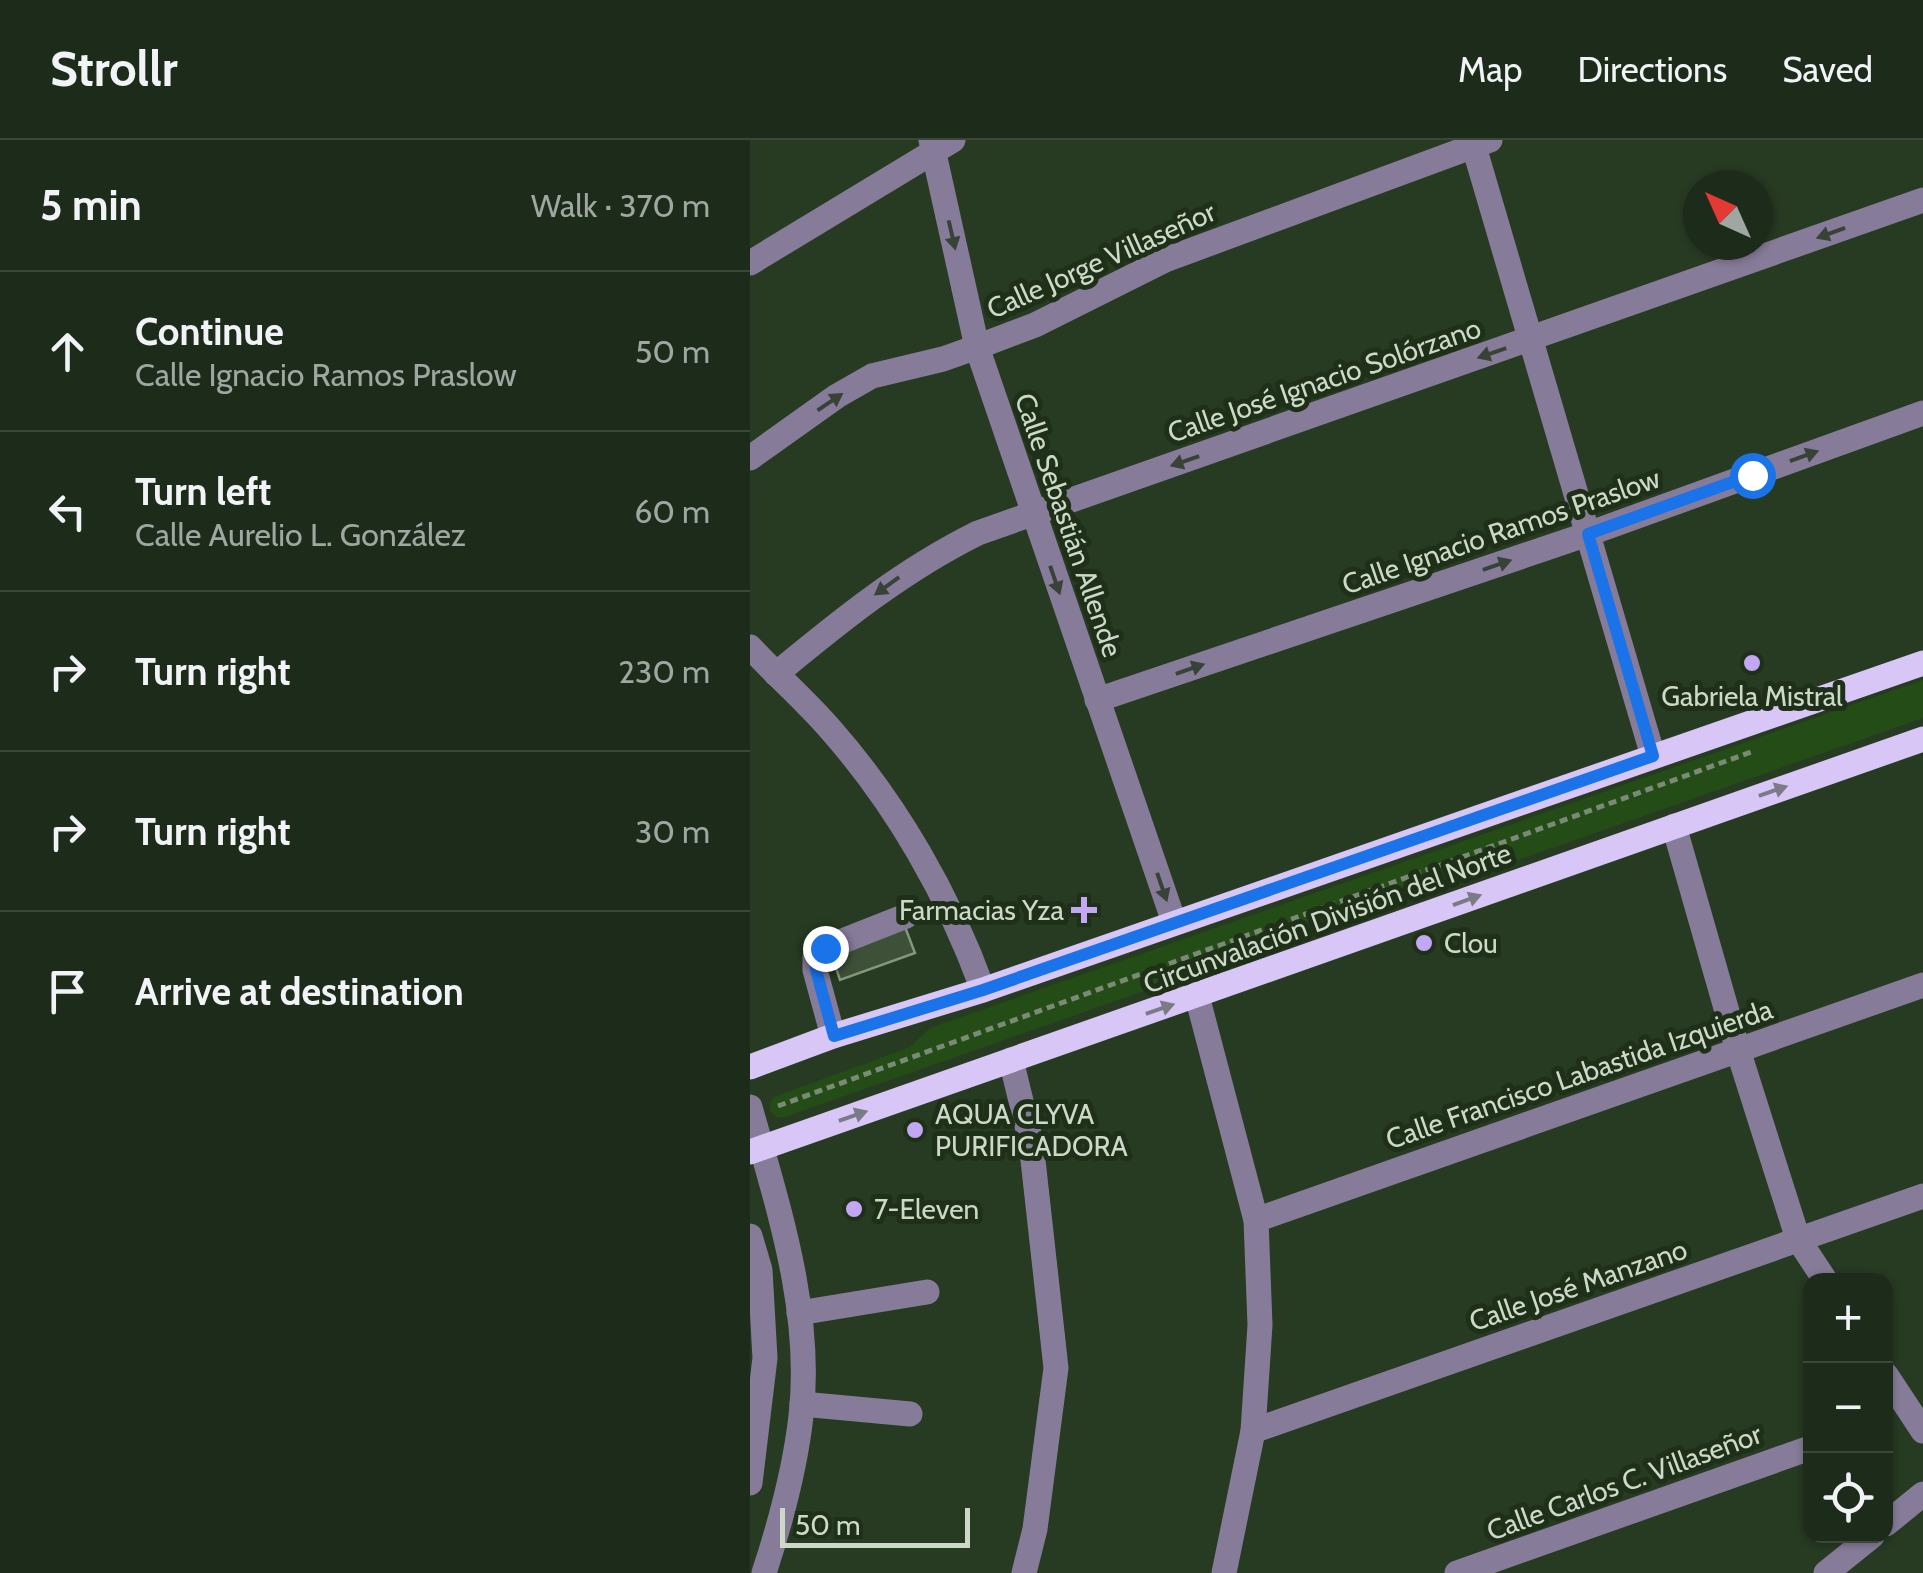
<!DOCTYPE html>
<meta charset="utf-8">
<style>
body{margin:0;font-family:Cabin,sans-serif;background:#253423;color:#f1f3f6}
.controls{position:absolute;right:30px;bottom:30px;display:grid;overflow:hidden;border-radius:20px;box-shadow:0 2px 8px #0004}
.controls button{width:90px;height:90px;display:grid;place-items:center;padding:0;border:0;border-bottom:2px solid #3b4839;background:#1d2c1a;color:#f1f3f6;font:50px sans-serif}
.compass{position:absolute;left:933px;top:30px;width:90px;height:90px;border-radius:50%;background:#1d2c1a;box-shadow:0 2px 8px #0004;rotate:315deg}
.scale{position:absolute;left:30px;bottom:25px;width:190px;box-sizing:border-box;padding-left:10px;border:5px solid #cdd8c9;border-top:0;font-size:28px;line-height:35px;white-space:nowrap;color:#cdd8c9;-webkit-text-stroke:8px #1e3018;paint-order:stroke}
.stop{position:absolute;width:30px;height:30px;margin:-22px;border:8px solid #1a73e8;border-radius:50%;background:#fff}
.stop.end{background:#1a73e8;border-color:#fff;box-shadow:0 2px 10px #0008}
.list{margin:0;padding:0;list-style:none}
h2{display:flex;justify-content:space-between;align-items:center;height:130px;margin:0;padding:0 40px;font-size:42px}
h2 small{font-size:32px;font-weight:400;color:#a0a7a2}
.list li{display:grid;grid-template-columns:65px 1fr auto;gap:30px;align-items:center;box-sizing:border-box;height:160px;padding:0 40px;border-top:2px solid #3b4839}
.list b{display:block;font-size:38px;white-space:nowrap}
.list p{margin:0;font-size:32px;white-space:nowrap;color:#a0a7a2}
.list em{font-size:32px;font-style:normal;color:#a0a7a2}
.icon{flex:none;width:55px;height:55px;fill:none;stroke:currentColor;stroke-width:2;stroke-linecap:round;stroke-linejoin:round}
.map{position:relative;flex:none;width:1173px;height:1433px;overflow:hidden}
header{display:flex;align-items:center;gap:60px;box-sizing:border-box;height:140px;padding:0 50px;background:#1d2c1a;border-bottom:2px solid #3b4839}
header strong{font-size:48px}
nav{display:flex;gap:55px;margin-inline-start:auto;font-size:35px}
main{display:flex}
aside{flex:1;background:#1d2c1a}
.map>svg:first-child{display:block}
.green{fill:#244c16}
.building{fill:#3e5138;stroke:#82977c;stroke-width:2.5}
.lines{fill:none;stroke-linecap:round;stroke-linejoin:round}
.path{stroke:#7b8a76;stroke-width:5;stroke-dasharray:8 5;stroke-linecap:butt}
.minor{stroke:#867c99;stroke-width:25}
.major{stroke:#d7c6f6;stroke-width:25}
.oneway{fill:#384338}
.oneway2{fill:#7a7b87}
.route{stroke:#1a73e8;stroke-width:12}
.poi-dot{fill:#c2a7f2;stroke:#1e3018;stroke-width:4}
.labels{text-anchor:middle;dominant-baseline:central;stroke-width:10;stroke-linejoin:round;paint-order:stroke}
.street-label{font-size:28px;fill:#cdd8c9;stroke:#1e3018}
.poi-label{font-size:28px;fill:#cdd8c9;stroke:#1e3018;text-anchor:start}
</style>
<header>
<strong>Strollr</strong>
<nav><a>Map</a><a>Directions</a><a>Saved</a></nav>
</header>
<main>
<aside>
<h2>5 min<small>Walk · 370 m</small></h2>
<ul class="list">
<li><svg class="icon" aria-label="ahead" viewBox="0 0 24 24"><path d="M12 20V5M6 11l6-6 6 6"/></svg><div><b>Continue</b><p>Calle Ignacio Ramos Praslow</p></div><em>50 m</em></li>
<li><svg class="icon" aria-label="left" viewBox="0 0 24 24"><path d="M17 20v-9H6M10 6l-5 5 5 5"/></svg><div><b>Turn left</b><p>Calle Aurelio L. González</p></div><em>60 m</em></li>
<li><svg class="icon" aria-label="right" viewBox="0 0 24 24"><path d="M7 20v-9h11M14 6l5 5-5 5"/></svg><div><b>Turn right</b></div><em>230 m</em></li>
<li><svg class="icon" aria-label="right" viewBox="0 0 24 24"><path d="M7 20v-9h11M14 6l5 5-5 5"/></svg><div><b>Turn right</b></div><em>30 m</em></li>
<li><svg class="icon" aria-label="arrive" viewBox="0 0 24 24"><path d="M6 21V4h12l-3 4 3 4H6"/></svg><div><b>Arrive at destination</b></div></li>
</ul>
</aside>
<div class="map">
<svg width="1173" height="1433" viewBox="0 0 1173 1433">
<rect width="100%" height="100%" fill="#273a22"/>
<!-- green -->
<path class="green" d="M 1173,540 L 1173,578 L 35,977 L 28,978 L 20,971 L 20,963 L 24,957 L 160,907 L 180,888 Z"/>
<!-- building -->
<path class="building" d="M 155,787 L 165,813 L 90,840 L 81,813 Z"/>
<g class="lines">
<!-- path -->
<path class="path" d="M 28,966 L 1001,612"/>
<!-- minor -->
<g class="minor">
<path d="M 181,0 L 227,207 L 424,782"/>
<path d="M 722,0 L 903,616"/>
<path d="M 0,123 L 203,0"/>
<path d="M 0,318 L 87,256 L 122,236 L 193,219 L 227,207 L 285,185 L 415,120 L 740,0"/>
<path d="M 0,507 C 26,535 56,561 81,590 C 147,665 199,756 233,850"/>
<path d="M 26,534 C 90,481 153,430 228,393 L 1173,60"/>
<path d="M 347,560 L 838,394 L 1173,273"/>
<path d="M 924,686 L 988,910 L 1048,1099 L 1075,1140"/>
<path d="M 447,856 L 506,1080 L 510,1185 L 503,1291 L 474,1433"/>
<path d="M 83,896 L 65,830 L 65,817 L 75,808 L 156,776"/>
<path d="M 261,920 L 281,1002 L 306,1228 L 285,1389 L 274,1433"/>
<path d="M 0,967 C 28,1067 63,1171 51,1276 C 45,1330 31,1381 14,1433"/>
<path d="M 506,1080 L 1173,845"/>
<path d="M 0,1096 L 10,1130 L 15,1218 L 0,1343"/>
<path d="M 49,1173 L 177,1152"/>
<path d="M 1136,1235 L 1173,1291"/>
<path d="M 52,1264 L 160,1274"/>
<path d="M 503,1291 L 1173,1056"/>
<path d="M 1136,1384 L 1173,1354"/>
<path d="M 707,1433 L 1060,1308"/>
<path d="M 1076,1433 L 1122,1396"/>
</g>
<!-- major -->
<g class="major">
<path d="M 0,927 L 83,896 L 233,850 L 1173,523"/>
<path d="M 0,1012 L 1173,599"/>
</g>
</g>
<!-- one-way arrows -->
<defs><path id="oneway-solid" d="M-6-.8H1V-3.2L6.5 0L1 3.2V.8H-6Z" transform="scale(2.5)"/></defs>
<g class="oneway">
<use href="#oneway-solid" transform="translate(1081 93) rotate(160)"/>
<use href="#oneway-solid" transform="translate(202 95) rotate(77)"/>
<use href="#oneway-solid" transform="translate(742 213) rotate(161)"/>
<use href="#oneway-solid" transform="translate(80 262) rotate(-34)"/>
<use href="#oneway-solid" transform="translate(1054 316) rotate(-20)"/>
<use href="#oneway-solid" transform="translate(435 321) rotate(161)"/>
<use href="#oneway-solid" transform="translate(747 425) rotate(-19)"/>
<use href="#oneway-solid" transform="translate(305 440) rotate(71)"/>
<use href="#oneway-solid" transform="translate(137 446) rotate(144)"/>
<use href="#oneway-solid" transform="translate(440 529) rotate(-19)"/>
<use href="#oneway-solid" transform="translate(412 747) rotate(71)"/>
</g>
<g class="oneway2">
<use href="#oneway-solid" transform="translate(1023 651) rotate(-19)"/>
<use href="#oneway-solid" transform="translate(717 760) rotate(-20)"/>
<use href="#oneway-solid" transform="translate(410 869) rotate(-19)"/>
<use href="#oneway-solid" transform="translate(103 976) rotate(-19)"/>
</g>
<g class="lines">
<!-- route -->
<path class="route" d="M 75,808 L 65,817 L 66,830 L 84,896 L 233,850 L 903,616 L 838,394 L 1002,335"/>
</g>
<!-- markers -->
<g class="poi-dot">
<circle cx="1002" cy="523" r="10"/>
<path d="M329 755h10v10h10v10h-10v10h-10v-10h-10v-10h10z"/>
<circle cx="674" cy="803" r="10"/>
<circle cx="165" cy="990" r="10"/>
<circle cx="104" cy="1069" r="10"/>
</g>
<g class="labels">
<!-- street labels -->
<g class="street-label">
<text transform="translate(351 120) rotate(-24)">Calle Jorge Villaseñor</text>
<text transform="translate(574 240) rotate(-19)">Calle José Ignacio Solórzano</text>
<text transform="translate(319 385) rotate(71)">Calle Sebastián Allende</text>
<text transform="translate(751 391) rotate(-19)">Calle Ignacio Ramos Praslow</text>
<text transform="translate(577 778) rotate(-20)">Circunvalación División del Norte</text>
<text transform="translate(829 934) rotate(-19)">Calle Francisco Labastida Izquierda</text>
<text transform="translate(828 1145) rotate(-19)">Calle José Manzano</text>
<text transform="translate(874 1342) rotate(-20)">Calle Carlos C. Villaseñor</text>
</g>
<!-- poi labels -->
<g class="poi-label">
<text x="1002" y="556" text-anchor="middle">Gabriela Mistral</text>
<text x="314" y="770" text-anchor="end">Farmacias Yza</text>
<text x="694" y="803">Clou</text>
<text x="185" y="974">AQUA CLYVA<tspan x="185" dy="32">PURIFICADORA</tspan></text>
<text x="124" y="1069">7-Eleven</text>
</g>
</g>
</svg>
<div class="controls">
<button>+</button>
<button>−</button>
<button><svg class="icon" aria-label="locate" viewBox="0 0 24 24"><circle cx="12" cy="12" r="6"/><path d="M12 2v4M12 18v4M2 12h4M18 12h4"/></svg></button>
</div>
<svg class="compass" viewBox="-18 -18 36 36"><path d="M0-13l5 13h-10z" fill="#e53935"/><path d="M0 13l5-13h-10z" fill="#a0a7a2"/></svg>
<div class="scale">50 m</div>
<div class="stop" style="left:1002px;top:335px"></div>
<div class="stop end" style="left:75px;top:808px"></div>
</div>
</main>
